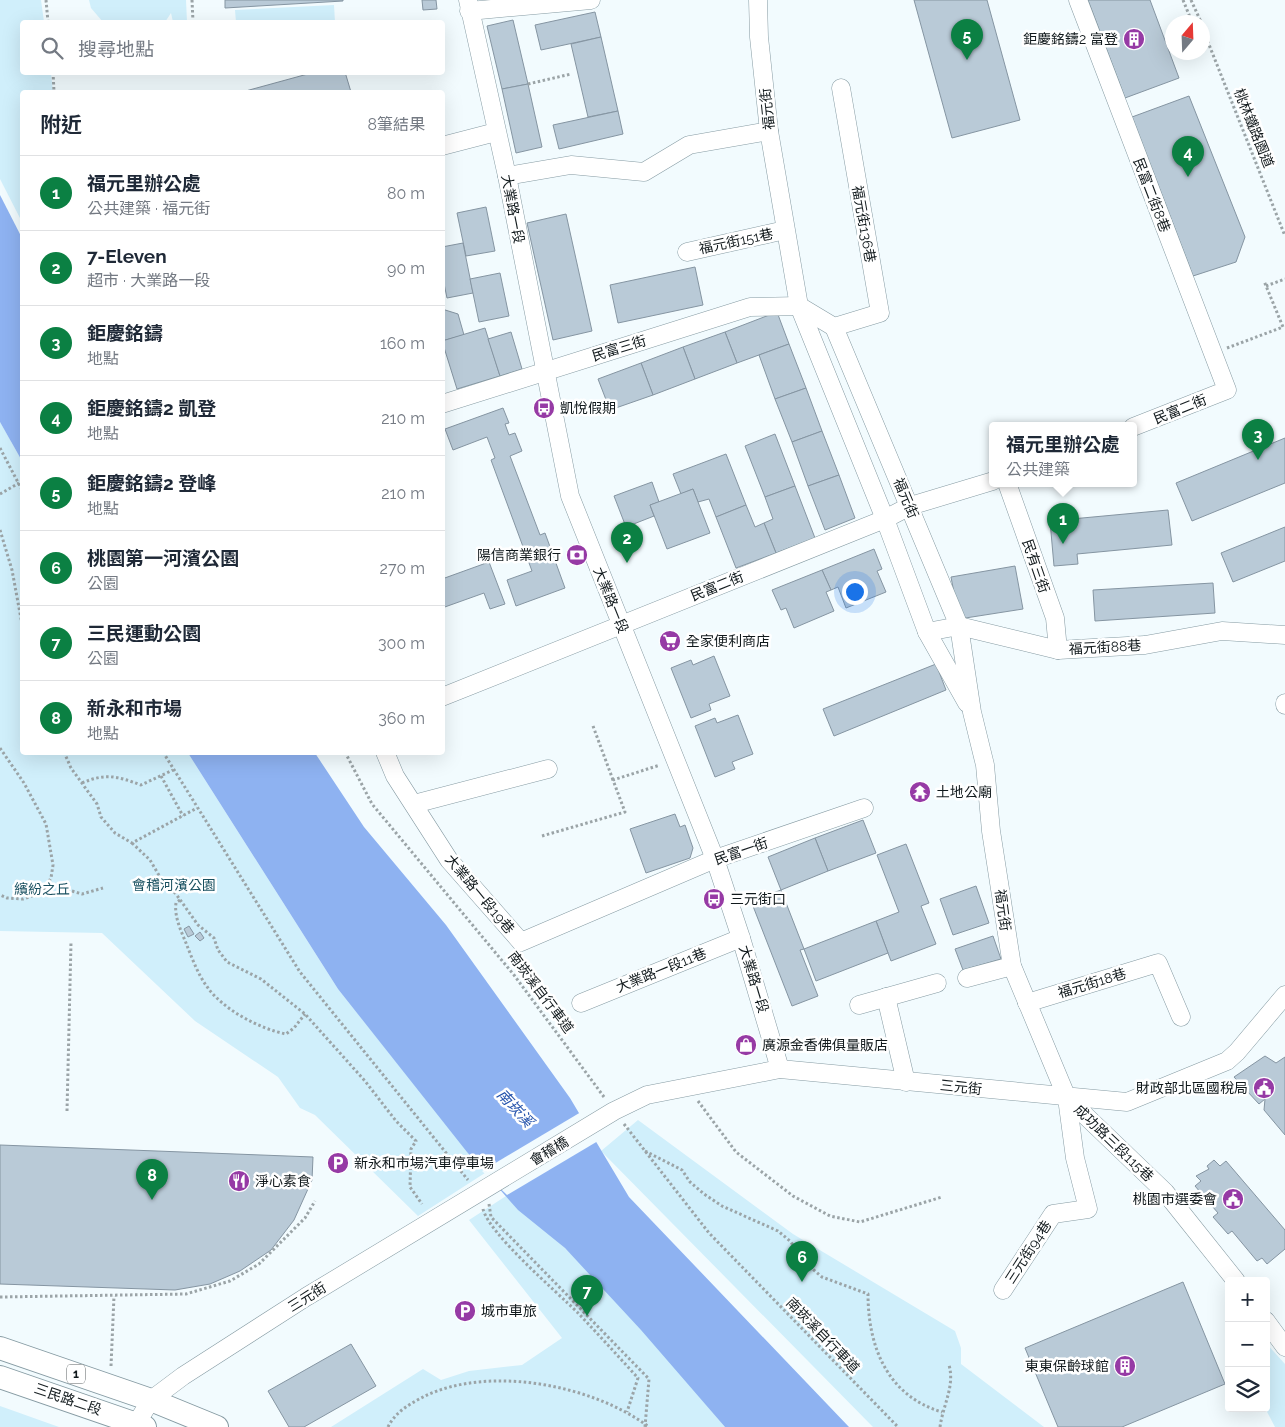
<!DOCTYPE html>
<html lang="zh-TW">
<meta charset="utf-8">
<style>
body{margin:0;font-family:Raleway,"Noto Sans TC",sans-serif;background:#f2f2f3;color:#1f2937}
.controls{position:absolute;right:15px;bottom:15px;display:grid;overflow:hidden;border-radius:5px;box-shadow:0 5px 20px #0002}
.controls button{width:45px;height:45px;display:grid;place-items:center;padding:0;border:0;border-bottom:1px solid #e0e1e3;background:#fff;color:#1f2937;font:25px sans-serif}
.compass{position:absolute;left:1165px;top:15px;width:45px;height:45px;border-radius:50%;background:#fff;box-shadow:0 5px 20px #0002;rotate:19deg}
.you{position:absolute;left:854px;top:591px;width:18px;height:18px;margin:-12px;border:4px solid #fff;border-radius:50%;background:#1a73e8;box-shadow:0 0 0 8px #1a73e833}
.badge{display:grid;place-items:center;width:32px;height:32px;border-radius:50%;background:#0b8043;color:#fff;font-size:16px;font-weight:700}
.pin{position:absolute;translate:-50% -41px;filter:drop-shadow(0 1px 2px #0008)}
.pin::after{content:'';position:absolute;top:26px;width:18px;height:15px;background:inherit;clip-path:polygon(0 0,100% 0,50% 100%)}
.popup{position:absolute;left:989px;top:422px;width:148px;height:65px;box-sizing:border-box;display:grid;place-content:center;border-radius:5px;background:#fff;filter:drop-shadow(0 1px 4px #0005);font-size:16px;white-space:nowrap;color:#747a83}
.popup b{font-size:19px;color:#1f2937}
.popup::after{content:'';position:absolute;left:50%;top:100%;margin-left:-10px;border:10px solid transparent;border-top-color:#fff}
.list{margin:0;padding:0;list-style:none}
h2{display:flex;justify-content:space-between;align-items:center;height:65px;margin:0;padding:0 20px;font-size:21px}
h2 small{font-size:16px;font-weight:400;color:#747a83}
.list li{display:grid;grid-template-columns:32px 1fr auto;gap:15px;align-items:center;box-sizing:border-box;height:75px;padding:0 20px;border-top:1px solid #e0e1e3}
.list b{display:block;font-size:19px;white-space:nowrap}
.list p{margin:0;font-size:16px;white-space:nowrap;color:#747a83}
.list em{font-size:16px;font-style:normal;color:#747a83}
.icon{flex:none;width:28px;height:28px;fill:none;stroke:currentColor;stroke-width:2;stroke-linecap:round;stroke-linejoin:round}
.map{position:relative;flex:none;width:1285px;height:1427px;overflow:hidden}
.search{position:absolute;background:#fff;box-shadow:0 5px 20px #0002;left:20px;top:20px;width:425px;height:55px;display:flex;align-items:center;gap:12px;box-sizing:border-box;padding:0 18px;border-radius:5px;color:#747a83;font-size:19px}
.panel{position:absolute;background:#fff;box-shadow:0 5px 20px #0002;left:20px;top:90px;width:425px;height:665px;border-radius:5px}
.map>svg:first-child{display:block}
.green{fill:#d0effb}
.water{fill:#8eb2f1}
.pier{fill:#f2fbfe}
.building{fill:#b9cad7;stroke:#8595a2}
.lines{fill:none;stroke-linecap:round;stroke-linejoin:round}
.minor-casing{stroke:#869ba3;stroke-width:19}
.major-casing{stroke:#869ba3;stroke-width:24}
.path{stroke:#9ba4a7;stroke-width:3;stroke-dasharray:2.5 2.5;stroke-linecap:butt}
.minor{stroke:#fff;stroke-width:18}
.major{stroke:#fff;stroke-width:22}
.labels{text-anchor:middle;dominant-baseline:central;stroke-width:5;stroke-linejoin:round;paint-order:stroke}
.shield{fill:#fff;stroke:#585e60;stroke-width:1}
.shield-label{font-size:12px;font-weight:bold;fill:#11191c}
.poi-label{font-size:14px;fill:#11191c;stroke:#fff;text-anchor:start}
.street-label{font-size:14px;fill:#11191c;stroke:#fff}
.park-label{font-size:14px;fill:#195060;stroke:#fff}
.water-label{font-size:15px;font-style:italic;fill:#2251ab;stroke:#fff}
</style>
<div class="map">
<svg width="1285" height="1427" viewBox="0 0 1285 1427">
<rect width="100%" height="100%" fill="#f2fbfe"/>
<!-- green -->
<g class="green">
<path d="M 0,0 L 41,0 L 44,22 L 22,22 L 22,72 L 51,73 L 53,92 L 22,92 L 22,222 L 0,179 Z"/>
<path d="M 89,0 L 186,0 L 187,22 L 173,22 L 171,13 L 165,22 L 103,22 L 91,8 Z"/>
<path d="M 334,5 L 335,22 L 236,22 L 235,10 Z"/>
<path d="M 0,422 L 22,461 L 22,752 L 188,753 L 338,989 L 485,1173 L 418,1216 L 315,1115 L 300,1108 L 278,1077 L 195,1021 L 102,933 L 0,931 Z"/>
<path d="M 638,1120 L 793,1234 L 955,1331 L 961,1348 L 961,1364 L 1044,1427 L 873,1427 L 601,1151 Z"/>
<path d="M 506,1196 C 524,1216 547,1230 566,1249 C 623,1304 674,1366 725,1427 L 331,1427 L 423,1369 L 441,1380 L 469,1371 L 522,1365 L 562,1338 L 469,1220 Z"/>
<path d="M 1266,1343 L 1285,1364 L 1285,1427 L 1275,1427 L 1265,1408 Z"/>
<path d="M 0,1406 L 59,1427 L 0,1427 Z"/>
</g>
<!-- water -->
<g class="water">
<path d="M 0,195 L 22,238 L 22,461 L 0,422 Z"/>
<path d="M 188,753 L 315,753 L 364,827 L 446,925 L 570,1098 L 629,1197 L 849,1427 L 725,1427 L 641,1330 L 565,1248 L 518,1210 L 467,1152 L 338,989 Z"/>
</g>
<!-- pier -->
<path class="pier" d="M 581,1112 L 598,1141 L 507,1195 L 482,1171 Z"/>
<!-- building -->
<g class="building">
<path d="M 225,0 L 343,0 L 343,1 L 225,8 Z"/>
<path d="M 422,0 L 436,0 L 437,9 L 423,10 Z"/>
<path d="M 914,0 L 987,0 L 1020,120 L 952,138 Z"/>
<path d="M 1088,0 L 1150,0 L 1179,78 L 1125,98 Z"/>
<path d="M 595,12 L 601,37 L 541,50 L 535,25 Z"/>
<path d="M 513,20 L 528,84 L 502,89 L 487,26 Z"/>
<path d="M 601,37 L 618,111 L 588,117 L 571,44 Z"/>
<path d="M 315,72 L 345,72 L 351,92 L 242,92 Z"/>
<path d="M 528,84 L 542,147 L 516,153 L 502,89 Z"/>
<path d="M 1189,96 L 1245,237 L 1236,262 L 1193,276 L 1132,117 Z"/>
<path d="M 618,111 L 623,134 L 559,149 L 553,125 Z"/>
<path d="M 486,207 L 495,251 L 466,256 L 457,213 Z"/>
<path d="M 566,214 L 592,331 L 553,340 L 527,223 Z"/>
<path d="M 463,243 L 473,293 L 447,298 L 442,274 L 442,247 Z"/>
<path d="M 695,267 L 703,305 L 618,323 L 610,285 Z"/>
<path d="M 500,273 L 509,316 L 479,322 L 470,279 Z"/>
<path d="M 442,309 L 458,314 L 464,335 L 442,341 Z"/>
<path d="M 777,312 L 789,344 L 737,363 L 725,332 Z"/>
<path d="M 485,328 L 500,376 L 457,389 L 442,341 Z"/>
<path d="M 511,332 L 522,369 L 500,376 L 488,339 Z"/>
<path d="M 725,332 L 737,363 L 695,379 L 683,347 Z"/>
<path d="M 789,344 L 806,388 L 775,399 L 759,355 Z"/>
<path d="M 683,347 L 695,379 L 653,395 L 641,363 Z"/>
<path d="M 641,363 L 653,395 L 610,410 L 598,379 Z"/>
<path d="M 806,388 L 822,431 L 792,442 L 775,399 Z"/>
<path d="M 503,408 L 509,423 L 505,424 L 509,435 L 515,433 L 522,451 L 510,456 L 540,535 L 545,533 L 565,588 L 516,606 L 507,580 L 532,571 L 491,460 L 495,458 L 487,437 L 453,450 L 445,429 Z"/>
<path d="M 822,431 L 839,475 L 808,486 L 792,442 Z"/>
<path d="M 775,434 L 795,486 L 765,497 L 745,446 Z"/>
<path d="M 1285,438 L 1285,483 L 1192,521 L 1176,483 Z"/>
<path d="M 726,454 L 746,505 L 716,517 L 709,499 L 698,502 L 693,489 L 681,494 L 673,474 Z"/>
<path d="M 839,475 L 855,518 L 825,530 L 808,486 Z"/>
<path d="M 652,482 L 659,502 L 650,505 L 654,516 L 626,527 L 614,496 Z"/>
<path d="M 795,486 L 815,538 L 776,553 L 764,523 L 773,519 L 765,497 Z"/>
<path d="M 693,489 L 710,533 L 667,549 L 650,505 Z"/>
<path d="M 746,505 L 755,527 L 764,523 L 776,553 L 736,568 L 716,517 Z"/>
<path d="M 1168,510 L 1172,545 L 1077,554 L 1078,564 L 1054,566 L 1050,521 Z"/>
<path d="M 1285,527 L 1285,561 L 1233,582 L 1221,553 Z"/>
<path d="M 874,549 L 882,569 L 877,571 L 886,592 L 846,608 L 838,587 L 831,590 L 822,570 Z"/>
<path d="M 489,562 L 505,604 L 490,609 L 484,593 L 442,608 L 442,579 Z"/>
<path d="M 1015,566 L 1023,609 L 959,619 L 951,577 Z"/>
<path d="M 822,570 L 831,590 L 826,592 L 834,611 L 794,628 L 786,608 L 781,610 L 772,590 Z"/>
<path d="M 1213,583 L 1215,613 L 1095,621 L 1093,590 Z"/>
<path d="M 714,656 L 730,696 L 709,704 L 711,710 L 691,718 L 671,668 L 691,660 L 693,665 Z"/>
<path d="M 936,664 L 946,690 L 834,736 L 823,709 Z"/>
<path d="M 738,715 L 753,754 L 732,762 L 735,769 L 715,777 L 695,726 L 715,718 L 717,723 Z"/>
<path d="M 675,814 L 680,827 L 685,825 L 693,848 L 690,858 L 646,873 L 630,829 Z"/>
<path d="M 863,820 L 876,853 L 828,871 L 815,838 Z"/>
<path d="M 815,838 L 828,871 L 781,890 L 768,857 Z"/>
<path d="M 906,844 L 929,903 L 921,906 L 936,944 L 891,961 L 876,921 L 899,912 L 877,855 Z"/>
<path d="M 976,886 L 989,923 L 953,935 L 940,899 Z"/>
<path d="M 781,890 L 804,949 L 800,950 L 818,996 L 792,1006 L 751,901 Z"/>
<path d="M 876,921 L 888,953 L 816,981 L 804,949 Z"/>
<path d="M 189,926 L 194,934 L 188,937 L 184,929 Z"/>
<path d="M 200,932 L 204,938 L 200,941 L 195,936 Z"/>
<path d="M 993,936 L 1001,959 L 963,970 L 955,949 Z"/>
<path d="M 1265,1056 L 1276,1063 L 1285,1057 L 1285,1135 L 1264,1110 L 1265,1099 L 1259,1104 L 1234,1077 Z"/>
<path d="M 0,1145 L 313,1157 L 312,1180 L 294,1220 L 271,1250 L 240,1271 L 210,1284 L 175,1290 L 0,1284 Z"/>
<path d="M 1214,1160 L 1220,1166 L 1226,1161 L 1285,1230 L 1285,1249 L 1267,1264 L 1262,1258 L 1257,1261 L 1232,1231 L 1228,1234 L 1213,1217 L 1218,1213 L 1195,1186 L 1201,1181 L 1196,1176 L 1209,1169 L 1207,1166 Z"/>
<path d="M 1183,1282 L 1225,1384 L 1122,1427 L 1058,1427 L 1025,1348 Z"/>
<path d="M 351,1344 L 376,1386 L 304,1427 L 289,1427 L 268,1391 Z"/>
</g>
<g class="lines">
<!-- minor casing -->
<g class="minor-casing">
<g id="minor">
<path d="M 468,0 L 507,176 L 570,496 L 715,859 L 741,938 L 780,1069"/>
<path d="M 758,0 L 759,37 L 769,131 L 799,306 L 885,519 L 927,632 L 967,703"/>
<path d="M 1078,0 L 1227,390 L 1133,427"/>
<path d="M 469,11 L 591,0"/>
<path d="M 442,146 L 496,132"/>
<path d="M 507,176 L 571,165 L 644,172 L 689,145 L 769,131"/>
<path d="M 687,252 L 785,230"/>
<path d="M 799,306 L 834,327 L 959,626 L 972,712 L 985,765 L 991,831 L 1012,966 L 1067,1098 L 1075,1158 L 1088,1209 L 1053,1214 L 1003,1290"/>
<path d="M 834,327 L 880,313 L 841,88"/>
<path d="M 442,404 L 750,307 L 799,306"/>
<path d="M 1007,483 L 1055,618 L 1058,650"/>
<path d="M 927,632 L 959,626 L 1058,650 L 1145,645 L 1222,631 L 1285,635"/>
<path d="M 442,697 L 885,519 L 910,506 L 993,481"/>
<path d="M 1285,703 L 1285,705"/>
<path d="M 385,752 L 395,776 L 449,860 L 521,942 L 715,859 L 864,808"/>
<path d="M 414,804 L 548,769"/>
<path d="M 967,978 L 1012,966"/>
<path d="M 886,997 L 906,1082"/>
<path d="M 581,1003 L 741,938"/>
<path d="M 1027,1003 L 1158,963 L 1181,1017"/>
<path d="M 859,1005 L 937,983"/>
<path d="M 1067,1098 L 1165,1192 L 1236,1281"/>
<path d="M 1266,1321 L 1285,1347"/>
<path d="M 134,1427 L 151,1400 L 183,1376 L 306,1297 L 614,1111 L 647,1095 L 780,1069 L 1127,1102 L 1227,1061 L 1237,1052 L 1285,995"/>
</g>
</g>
<!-- major casing -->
<g class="major-casing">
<g id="major">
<path d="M 0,1348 L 151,1400 L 217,1427"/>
<path d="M 0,1377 L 145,1427"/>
</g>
</g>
<!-- path -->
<g class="path">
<path d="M 46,0 L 48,22"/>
<path d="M 192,0 L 193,22"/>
<path d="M 1183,0 L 1192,22"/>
<path d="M 1191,0 L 1201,22"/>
<path d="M 1202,27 L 1285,236"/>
<path d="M 53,72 L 54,92"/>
<path d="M 528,84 L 571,74"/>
<path d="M 1266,286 L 1285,279"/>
<path d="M 1227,348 L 1283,327 L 1264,281"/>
<path d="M 0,448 L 22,490"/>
<path d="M 0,494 L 19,483"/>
<path d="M 0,530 L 12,570 L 22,624"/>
<path d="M 593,726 L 613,780"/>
<path d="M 0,748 L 24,783 L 46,824 L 53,865 L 51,878 L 44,890 L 38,894 L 23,899 L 7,898 L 0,895"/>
<path d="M 64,752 L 71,768 L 97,804 L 101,817 L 115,833 L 132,843 L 197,808"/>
<path d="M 163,752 L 300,972 L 468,1180"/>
<path d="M 345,752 L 372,804 L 514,975 L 604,1097"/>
<path d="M 161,776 L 183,816"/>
<path d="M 82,783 C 105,773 117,776 141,785 L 173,770"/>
<path d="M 542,836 L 625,812 L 613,780 L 660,765"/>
<path d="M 132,843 L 150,860 L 160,877 L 176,894 L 198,925 L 214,938 L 218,950 L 227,962 L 261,979 L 305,1014 L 365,1081 L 396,1121 L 416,1141 L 411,1149 L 410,1187 L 422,1204"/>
<path d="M 48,884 L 82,894 L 103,888"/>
<path d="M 180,900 L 176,903 C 174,916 181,931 186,943 C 192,958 198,975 208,988 C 224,1010 260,1029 286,1034 L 294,1028 L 305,1014"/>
<path d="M 698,1101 L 736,1152 L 793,1196 L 830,1216 L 860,1222 L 942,1197"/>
<path d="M 67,1111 L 71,942"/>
<path d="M 624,1124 L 709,1233 L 898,1427"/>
<path d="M 645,1151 L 682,1170 L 690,1182 L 704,1194 L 722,1206 L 778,1231 L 790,1241 L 809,1266 L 822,1277 L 868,1294 C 868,1346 887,1396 942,1412"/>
<path d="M 489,1204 L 491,1217 L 649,1379 L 645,1427"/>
<path d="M 483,1209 C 489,1234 556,1291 578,1313 C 598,1334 618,1356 638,1378 L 627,1412"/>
<path d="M 0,1297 L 186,1294 L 230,1281 L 259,1264 L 305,1218 L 315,1201"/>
<path d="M 111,1366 L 114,1296"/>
<path d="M 388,1427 C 395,1412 411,1403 425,1396 C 490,1365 593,1385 649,1427"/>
<path d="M 940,1427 C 943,1405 955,1386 949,1365"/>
</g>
<!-- minor -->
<use href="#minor" class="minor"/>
<!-- major -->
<use href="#major" class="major"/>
</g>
<!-- icons -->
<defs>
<g id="building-disc" transform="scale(1.125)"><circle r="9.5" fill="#963aa5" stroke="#fff"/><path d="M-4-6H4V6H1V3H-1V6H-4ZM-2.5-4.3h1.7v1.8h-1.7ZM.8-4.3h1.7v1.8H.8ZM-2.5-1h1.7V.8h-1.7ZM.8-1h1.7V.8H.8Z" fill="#fff"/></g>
<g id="bus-disc" transform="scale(1.125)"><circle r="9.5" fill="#963aa5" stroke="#fff"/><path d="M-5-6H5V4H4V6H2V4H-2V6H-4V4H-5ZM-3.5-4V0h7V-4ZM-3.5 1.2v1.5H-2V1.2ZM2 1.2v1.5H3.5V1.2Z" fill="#fff"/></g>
<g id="bank-disc" transform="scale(1.125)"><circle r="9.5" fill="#963aa5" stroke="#fff"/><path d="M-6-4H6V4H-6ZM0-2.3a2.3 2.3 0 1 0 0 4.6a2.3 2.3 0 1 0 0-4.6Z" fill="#fff"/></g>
<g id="supermarket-disc" transform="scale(1.125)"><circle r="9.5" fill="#963aa5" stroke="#fff"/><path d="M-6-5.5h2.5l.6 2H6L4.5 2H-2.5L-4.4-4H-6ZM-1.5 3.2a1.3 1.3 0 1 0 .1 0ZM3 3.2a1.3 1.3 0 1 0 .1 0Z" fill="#fff"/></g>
<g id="temple-disc" transform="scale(1.125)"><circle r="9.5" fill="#963aa5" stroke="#fff"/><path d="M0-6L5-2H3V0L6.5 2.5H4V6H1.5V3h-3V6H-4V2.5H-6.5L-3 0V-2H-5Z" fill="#fff"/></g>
<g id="shop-disc" transform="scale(1.125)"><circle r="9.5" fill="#963aa5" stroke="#fff"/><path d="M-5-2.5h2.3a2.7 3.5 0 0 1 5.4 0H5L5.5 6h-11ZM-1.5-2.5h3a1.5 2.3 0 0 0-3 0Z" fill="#fff"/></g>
<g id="civic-disc" transform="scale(1.125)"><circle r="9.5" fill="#963aa5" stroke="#fff"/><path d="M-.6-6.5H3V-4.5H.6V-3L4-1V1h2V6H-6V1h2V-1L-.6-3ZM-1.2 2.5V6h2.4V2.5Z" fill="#fff"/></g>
<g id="parking-disc" transform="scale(1.125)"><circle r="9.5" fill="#963aa5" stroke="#fff"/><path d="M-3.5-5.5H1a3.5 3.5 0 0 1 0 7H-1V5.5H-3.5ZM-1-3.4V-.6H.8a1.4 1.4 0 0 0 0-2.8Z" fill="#fff"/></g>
<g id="restaurant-disc" transform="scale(1.125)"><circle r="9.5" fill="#963aa5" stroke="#fff"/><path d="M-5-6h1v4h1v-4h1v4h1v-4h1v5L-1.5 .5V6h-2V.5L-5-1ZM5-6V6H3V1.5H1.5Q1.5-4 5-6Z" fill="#fff"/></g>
</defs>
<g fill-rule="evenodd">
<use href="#building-disc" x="1134" y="39"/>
<use href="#bus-disc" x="544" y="408"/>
<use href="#bank-disc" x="577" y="555"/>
<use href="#supermarket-disc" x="670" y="641"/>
<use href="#temple-disc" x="920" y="792"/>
<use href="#bus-disc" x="714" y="899"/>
<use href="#shop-disc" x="746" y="1045"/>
<use href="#civic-disc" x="1264" y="1088"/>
<use href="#parking-disc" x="338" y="1163"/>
<use href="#restaurant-disc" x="239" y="1181"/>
<use href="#civic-disc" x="1233" y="1199"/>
<use href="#parking-disc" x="465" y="1311"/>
<use href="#building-disc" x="1125" y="1366"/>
</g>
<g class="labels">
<!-- shield labels -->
<rect class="shield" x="67" y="1364.5" width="18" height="19" rx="4"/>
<g class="shield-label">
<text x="76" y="1374">1</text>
</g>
<!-- poi labels -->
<g class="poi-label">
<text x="1118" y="39" text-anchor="end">鉅慶銘鑄2 富登</text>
<text x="560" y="408">凱悅假期</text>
<text x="561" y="555" text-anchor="end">陽信商業銀行</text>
<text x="686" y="641">全家便利商店</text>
<text x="936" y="792">土地公廟</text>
<text x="730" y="899">三元街口</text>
<text x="762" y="1045">廣源金香佛俱量販店</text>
<text x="1248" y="1088" text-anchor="end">財政部北區國稅局</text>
<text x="354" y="1163">新永和市場汽車停車場</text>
<text x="255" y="1181">淨心素食</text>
<text x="1217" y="1199" text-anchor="end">桃園市選委會</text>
<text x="481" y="1311">城市車旅</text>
<text x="1109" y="1366" text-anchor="end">東東保齡球館</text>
</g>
<!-- street labels -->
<g class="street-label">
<text transform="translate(767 109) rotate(-96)">福元街</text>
<text transform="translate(1254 128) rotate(68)">桃林鐵路園道</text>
<text transform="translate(1152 195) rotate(69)">民富二街8巷</text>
<text transform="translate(513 209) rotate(79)">大業路一段</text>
<text transform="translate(864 224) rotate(80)">福元街136巷</text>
<text transform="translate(736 241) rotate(-12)">福元街151巷</text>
<text transform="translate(619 348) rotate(-17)">民富三街</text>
<text transform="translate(1180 409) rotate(-22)">民富二街</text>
<text transform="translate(906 498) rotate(67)">福元街</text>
<text transform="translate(1036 566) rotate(71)">民有三街</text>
<text transform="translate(717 586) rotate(-22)">民富二街</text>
<text transform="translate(611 600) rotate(68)">大業路一段</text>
<text transform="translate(1105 647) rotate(-3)">福元街88巷</text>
<text transform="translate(741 851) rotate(-19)">民富一街</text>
<text transform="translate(480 894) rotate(50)">大業路一段19巷</text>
<text transform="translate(1003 910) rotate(82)">福元街</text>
<text transform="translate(661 970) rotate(-22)">大業路一段11巷</text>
<text transform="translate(754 979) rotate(73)">大業路一段</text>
<text transform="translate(1092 983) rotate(-17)">福元街18巷</text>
<text transform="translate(541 992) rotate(53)">南崁溪自行車道</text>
<text transform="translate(961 1087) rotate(6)">三元街</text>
<text transform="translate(1114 1143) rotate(44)">成功路三段115巷</text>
<text transform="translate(549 1151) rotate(-31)">會稽橋</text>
<text transform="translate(1028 1252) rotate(-57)">三元街94巷</text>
<text transform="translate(307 1297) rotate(-32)">三元街</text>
<text transform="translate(823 1335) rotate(46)">南崁溪自行車道</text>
<text transform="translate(68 1399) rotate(19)">三民路二段</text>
</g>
<!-- park labels -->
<g class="park-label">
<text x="174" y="885">會稽河濱公園</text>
<text x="42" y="889">繽紛之丘</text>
</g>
<!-- water labels -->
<g class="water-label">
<text transform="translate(515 1108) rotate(47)">南崁溪</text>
</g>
</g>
</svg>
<div class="controls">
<button>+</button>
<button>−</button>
<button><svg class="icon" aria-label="layers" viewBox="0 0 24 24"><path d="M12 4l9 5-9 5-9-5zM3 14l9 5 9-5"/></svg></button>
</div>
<svg class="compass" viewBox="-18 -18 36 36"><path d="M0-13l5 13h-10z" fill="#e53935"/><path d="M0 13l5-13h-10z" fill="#747a83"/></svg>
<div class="you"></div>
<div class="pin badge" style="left:1063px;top:544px">1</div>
<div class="popup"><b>福元里辦公處</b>公共建築</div>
<div class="pin badge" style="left:627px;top:563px">2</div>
<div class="pin badge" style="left:1258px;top:460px">3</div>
<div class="pin badge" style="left:1188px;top:177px">4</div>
<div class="pin badge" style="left:967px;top:60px">5</div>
<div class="pin badge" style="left:802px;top:1282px">6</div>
<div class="pin badge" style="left:587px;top:1316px">7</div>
<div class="pin badge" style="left:152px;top:1200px">8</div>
<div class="search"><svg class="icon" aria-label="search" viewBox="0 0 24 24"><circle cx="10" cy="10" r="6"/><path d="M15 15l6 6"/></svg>搜尋地點</div>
<section class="panel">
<h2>附近<small>8筆結果</small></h2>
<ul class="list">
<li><span class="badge">1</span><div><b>福元里辦公處</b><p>公共建築 · 福元街</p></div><em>80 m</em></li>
<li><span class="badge">2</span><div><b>7-Eleven</b><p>超市 · 大業路一段</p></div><em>90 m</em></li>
<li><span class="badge">3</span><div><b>鉅慶銘鑄</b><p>地點</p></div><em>160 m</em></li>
<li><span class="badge">4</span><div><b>鉅慶銘鑄2 凱登</b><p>地點</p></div><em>210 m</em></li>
<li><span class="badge">5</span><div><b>鉅慶銘鑄2 登峰</b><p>地點</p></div><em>210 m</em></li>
<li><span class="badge">6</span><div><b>桃園第一河濱公園</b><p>公園</p></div><em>270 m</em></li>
<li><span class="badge">7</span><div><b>三民運動公園</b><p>公園</p></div><em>300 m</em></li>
<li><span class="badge">8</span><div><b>新永和市場</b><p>地點</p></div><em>360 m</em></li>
</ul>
</section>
</div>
